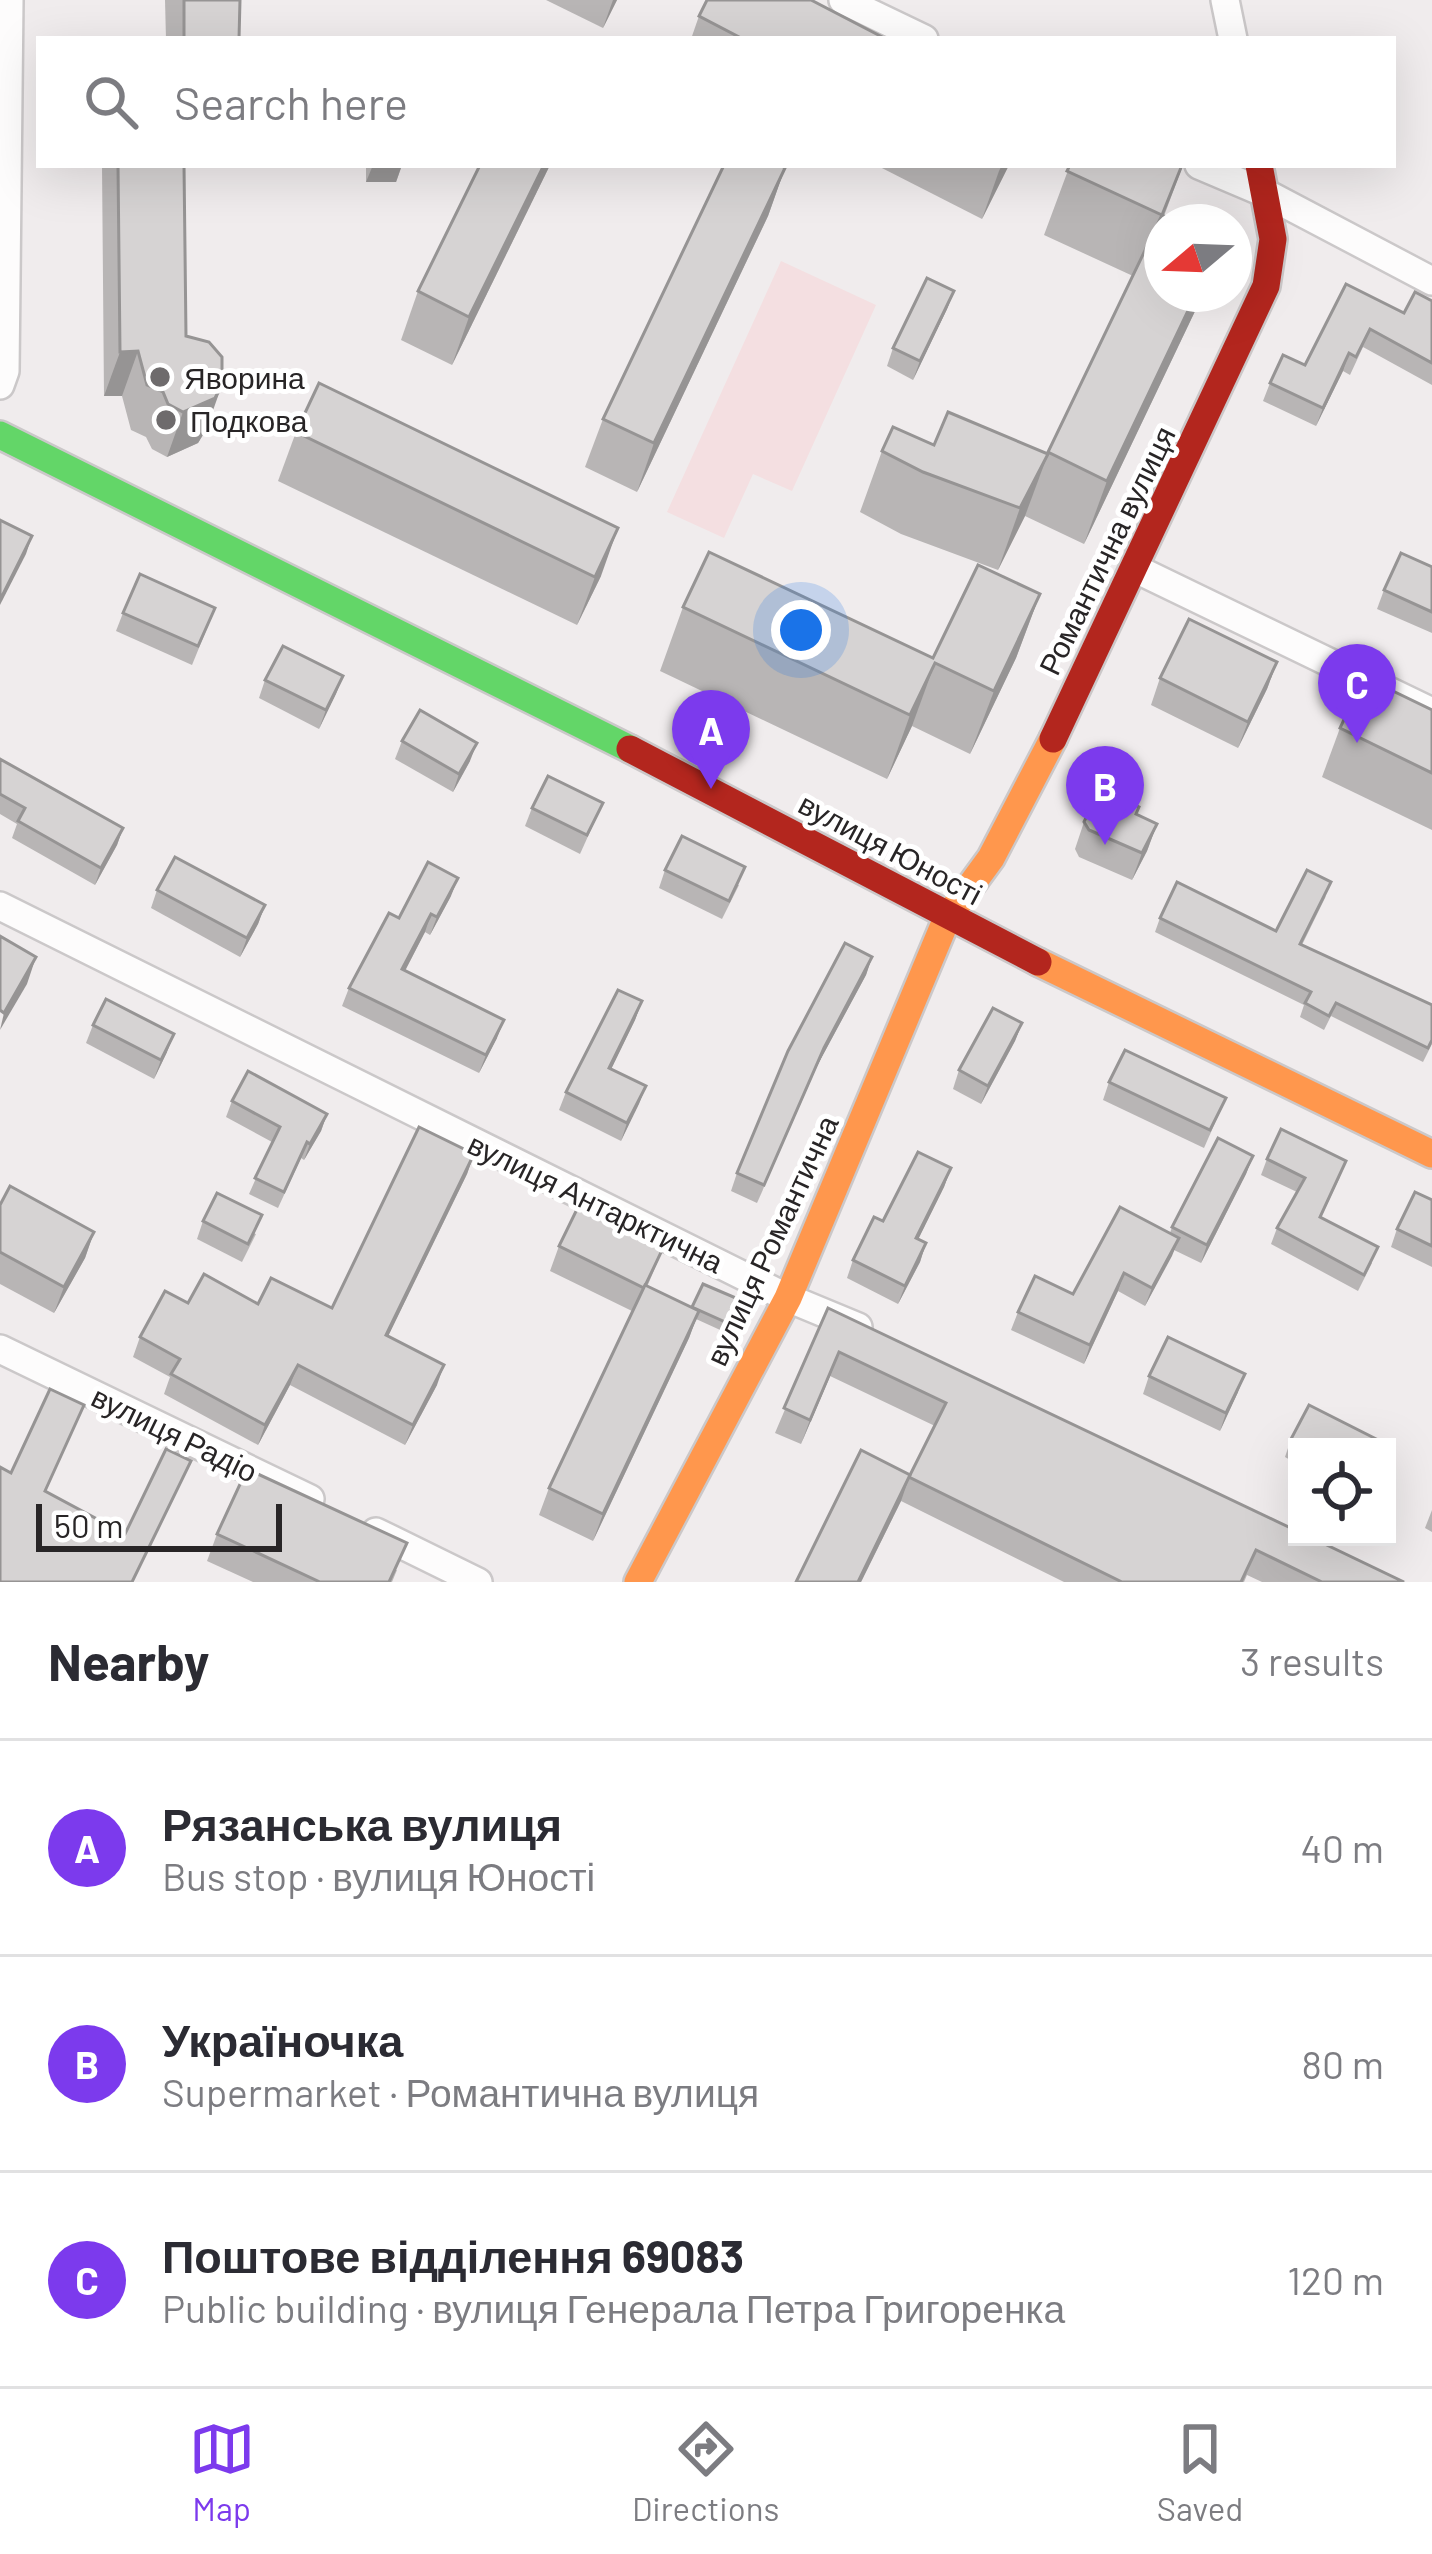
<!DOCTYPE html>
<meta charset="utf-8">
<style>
body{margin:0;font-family:Barlow,sans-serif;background:#f7f7f7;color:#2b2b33}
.controls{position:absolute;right:36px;bottom:36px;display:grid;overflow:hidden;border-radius:0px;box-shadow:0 12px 48px #0002}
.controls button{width:108px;height:108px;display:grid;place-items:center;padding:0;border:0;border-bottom:3px solid #e1e1e2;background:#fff;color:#2b2b33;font:60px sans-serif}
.compass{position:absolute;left:1144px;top:204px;width:108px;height:108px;border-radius:50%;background:#fff;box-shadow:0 12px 48px #0002;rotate:251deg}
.scale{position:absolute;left:36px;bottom:30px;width:246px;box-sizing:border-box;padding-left:12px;border:6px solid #282526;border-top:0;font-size:33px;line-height:42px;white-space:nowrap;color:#282526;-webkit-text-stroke:9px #fff;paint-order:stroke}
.you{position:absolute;left:801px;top:630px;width:42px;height:42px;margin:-30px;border:9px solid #fff;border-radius:50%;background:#1a73e8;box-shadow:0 0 0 18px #1a73e833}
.badge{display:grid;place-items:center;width:78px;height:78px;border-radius:50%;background:#7c3aed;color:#fff;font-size:39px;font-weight:700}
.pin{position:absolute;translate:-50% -99px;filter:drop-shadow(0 3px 6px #0008)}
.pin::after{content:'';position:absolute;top:63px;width:42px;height:36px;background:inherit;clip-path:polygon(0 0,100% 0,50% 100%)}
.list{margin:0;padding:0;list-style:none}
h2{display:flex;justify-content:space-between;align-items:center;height:156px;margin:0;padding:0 48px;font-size:51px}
h2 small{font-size:39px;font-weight:400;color:#7c7c81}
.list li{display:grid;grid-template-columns:78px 1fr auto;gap:36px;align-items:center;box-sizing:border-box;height:216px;padding:0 48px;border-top:3px solid #e1e1e2}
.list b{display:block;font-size:45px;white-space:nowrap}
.list p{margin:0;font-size:39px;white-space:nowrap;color:#7c7c81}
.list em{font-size:39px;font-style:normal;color:#7c7c81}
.icon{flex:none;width:66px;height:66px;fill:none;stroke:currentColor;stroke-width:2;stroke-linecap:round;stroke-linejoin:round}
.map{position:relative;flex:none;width:1432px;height:1582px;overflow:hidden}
.search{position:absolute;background:#fff;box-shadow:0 12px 48px #0002;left:36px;right:36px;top:36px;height:132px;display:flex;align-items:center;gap:30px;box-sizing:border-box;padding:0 42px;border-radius:0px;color:#7c7c81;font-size:45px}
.sheet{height:804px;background:#fff}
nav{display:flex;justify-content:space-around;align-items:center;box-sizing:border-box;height:168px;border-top:3px solid #e1e1e2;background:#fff;font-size:33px;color:#7c7c81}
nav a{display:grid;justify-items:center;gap:6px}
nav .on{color:#7c3aed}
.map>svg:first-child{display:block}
.green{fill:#f4dfe1}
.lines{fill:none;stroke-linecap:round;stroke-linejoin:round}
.street-casing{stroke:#cbc8c9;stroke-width:32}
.fast-casing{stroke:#cbc8c9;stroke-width:32}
.slow-casing{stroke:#cbc8c9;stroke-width:32}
.jam-casing{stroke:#cbc8c9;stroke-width:32}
.street{stroke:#fdfcfc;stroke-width:27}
.fast{stroke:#63d668;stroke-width:27}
.slow{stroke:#ff974d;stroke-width:27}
.jam{stroke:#b3261e;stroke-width:27}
.wall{fill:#b8b5b5}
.shaded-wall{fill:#969494}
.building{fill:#d6d3d3;stroke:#969494;stroke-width:3}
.poi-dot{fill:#6e6b6c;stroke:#fff;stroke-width:4.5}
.labels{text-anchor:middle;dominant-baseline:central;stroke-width:10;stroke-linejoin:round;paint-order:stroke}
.poi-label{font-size:30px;fill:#282526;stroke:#fff;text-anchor:start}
.street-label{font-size:30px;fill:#282526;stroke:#fff}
</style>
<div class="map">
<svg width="1432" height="1582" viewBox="0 0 1432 1582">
<rect width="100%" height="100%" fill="#f0eced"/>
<!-- green -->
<path class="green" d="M 781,261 L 876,305 L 792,491 L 753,474 L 724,538 L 667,512 Z"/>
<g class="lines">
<!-- street casing -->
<g class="street-casing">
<g id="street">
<path d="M 843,0 L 924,39"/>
<path d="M 1225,0 L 1233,39"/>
<path d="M 1199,165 L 1265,193 L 1432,281"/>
<path d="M 0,385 L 5,371 L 9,0"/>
<path d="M 1136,569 L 1432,712"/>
<path d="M 0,906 L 788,1298 L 858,1327"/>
<path d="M 0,1349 L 310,1499"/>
<path d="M 376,1532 L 478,1582"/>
</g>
</g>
<!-- fast casing -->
<g class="fast-casing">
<path id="fast" d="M 0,435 L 630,749"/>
</g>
<!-- slow casing -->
<g class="slow-casing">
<g id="slow">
<path d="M 1038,962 L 1432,1154"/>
<path d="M 638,1582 L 788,1298 L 947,918 L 991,858 L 1053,739"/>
</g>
</g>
<!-- jam casing -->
<g class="jam-casing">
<g id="jam">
<path d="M 1053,739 L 1266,286 L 1273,239 L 1259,165"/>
<path d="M 630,749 L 1038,962"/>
</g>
</g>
<!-- street -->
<use href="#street" class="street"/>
<!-- fast -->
<use href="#fast" class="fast"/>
<!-- slow -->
<use href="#slow" class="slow"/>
<!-- jam -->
<use href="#jam" class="jam"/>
</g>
<!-- wall -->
<g class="wall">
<path d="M 165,0 L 240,0 L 239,39 L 166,39 Z"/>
<path d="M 546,0 L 617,0 L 603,28 Z"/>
<path d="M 699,16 L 886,39 L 691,39 Z"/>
<path d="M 102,165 L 184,165 L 186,336 L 206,430 L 198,443 L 167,457 L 152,449 L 146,437 L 131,430 L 122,396 L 104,396 Z"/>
<path d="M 366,165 L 402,165 L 396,182 L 366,182 Z"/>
<path d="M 480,165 L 550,165 L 452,365 L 401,340 L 418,291 Z"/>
<path d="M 876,165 L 1009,165 L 982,219 Z"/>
<path d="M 1070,165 L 1183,165 L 1164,216 L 1197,307 L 1084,544 L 1025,516 L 998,570 L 901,534 L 860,512 L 882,451 L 934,445 L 1048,454 L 1133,276 L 1044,235 Z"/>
<path d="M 785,168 L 768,216 L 637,492 L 585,467 L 603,419 Z"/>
<path d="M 1346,284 L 1404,313 L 1432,301 L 1432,385 L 1363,347 L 1350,375 L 1343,371 L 1316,426 L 1263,401 L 1270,383 L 1305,365 Z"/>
<path d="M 954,291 L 947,309 L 913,380 L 887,366 L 893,348 Z"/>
<path d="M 296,432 L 601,576 L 577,625 L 278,481 Z"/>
<path d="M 1432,567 L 1432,633 L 1377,609 L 1384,590 Z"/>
<path d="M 1040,594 L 1016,658 L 970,754 L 912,726 L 887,779 L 660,671 L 683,607 L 933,658 Z"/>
<path d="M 123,613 L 208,626 L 192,665 L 116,631 Z"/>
<path d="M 1277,662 L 1267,689 L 1238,748 L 1151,705 L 1160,678 Z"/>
<path d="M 343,676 L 319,729 L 259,698 L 265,680 Z"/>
<path d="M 1432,710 L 1432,830 L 1322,777 L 1340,728 Z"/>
<path d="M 402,741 L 470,761 L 453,792 L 395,759 Z"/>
<path d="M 0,759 L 123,828 L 117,845 L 95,885 L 12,838 L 17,824 L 0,814 Z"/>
<path d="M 603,803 L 580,854 L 525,826 L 532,808 Z"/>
<path d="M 1137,814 L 1157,824 L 1147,851 L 1132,880 L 1079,857 L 1075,849 L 1084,822 Z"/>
<path d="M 665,870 L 739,885 L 722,919 L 659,888 Z"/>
<path d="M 157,890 L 265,905 L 258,924 L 240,957 L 151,908 Z"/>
<path d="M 451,896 L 430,935 L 425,932 L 405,971 L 497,1038 L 479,1073 L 342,1006 L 349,988 L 399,918 Z"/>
<path d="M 1326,896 L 1302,945 L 1432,1044 L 1423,1062 L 1331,1016 L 1324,1030 L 1300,1017 L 1304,1005 L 1155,932 L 1160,918 L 1276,931 Z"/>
<path d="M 872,957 L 866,975 L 817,1066 L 757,1203 L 731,1191 L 737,1173 Z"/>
<path d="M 642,1001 L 635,1020 L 611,1069 L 646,1086 L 621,1141 L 559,1110 L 566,1092 Z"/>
<path d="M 1022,1023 L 1015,1041 L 981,1104 L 953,1089 L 959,1070 Z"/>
<path d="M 93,1025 L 167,1052 L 154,1079 L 86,1043 Z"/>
<path d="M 1109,1082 L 1226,1098 L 1204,1148 L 1103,1100 Z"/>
<path d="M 232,1101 L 327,1114 L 321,1131 L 304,1160 L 301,1158 L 278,1208 L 249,1194 L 272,1142 L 226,1117 Z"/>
<path d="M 474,1154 L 467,1174 L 388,1336 L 437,1385 L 405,1445 L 290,1385 L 258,1445 L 164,1394 L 170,1377 L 133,1357 L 140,1337 L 188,1303 L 332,1308 Z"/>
<path d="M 1253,1156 L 1246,1174 L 1201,1263 L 1174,1250 L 1145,1306 L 1118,1291 L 1084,1364 L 1011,1330 L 1018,1312 L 1073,1294 L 1170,1233 L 1172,1227 Z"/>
<path d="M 1267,1159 L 1340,1177 L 1321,1217 L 1372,1263 L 1358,1291 L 1271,1244 L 1277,1228 L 1297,1192 L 1261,1175 Z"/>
<path d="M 951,1168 L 944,1187 L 918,1239 L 926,1243 L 920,1262 L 898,1304 L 847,1278 L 853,1260 L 883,1221 Z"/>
<path d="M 1432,1200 L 1432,1267 L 1391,1247 L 1397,1229 Z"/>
<path d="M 0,1205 L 94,1232 L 85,1258 L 54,1313 L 0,1284 Z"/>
<path d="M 203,1221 L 256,1234 L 242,1262 L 197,1239 Z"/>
<path d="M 665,1244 L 647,1287 L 692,1308 L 743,1301 L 729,1334 L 696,1319 L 689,1338 L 593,1541 L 539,1515 L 549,1488 L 632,1311 L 550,1271 L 559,1246 Z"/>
<path d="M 828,1308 L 1404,1582 L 1262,1582 L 1247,1575 L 1244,1582 L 1064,1582 L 901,1501 L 861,1582 L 796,1582 L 910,1475 L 935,1426 L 830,1376 L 801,1444 L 775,1433 Z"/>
<path d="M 1149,1376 L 1238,1392 L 1220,1431 L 1143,1394 Z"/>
<path d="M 1291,1439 L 1387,1447 L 1297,1447 L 1297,1464 L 1285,1457 Z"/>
<path d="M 1432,1510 L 1432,1532 L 1425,1528 Z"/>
<path d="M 217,1534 L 397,1570 L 392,1582 L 253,1582 L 207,1561 Z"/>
</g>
<!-- shaded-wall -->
<g class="shaded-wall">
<path d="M 613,0 L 617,0 L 603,28 Z"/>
<path d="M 373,165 L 402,165 L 396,182 L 366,182 Z"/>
<path d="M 544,165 L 550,165 L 452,365 L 469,317 Z"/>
<path d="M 1002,165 L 1009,165 L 982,219 L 999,171 Z"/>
<path d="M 785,168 L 768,216 L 637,492 L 654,443 Z"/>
<path d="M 954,291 L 947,309 L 913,380 L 920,361 Z"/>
<path d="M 1196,294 L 1202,294 L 1197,307 L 1084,544 L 1107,481 Z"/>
<path d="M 138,351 L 122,396 L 104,396 L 120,352 Z"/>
<path d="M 1349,353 L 1343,371 L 1316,426 L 1323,408 Z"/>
<path d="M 222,385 L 206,430 L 198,443 L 167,457 L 183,412 Z"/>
<path d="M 1048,454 L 1025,516 L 998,570 L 1020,508 Z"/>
<path d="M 618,528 L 601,576 L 577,625 L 595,577 Z"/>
<path d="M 32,536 L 26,554 L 0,605 L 0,600 Z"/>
<path d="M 1040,594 L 1016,658 L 970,754 L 994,691 Z"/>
<path d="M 1277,662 L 1267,689 L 1238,748 L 1248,722 Z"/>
<path d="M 935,663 L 912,726 L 887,779 L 910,715 Z"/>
<path d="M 343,676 L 336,694 L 319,729 L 326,710 Z"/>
<path d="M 477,743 L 470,761 L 453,792 L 459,774 Z"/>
<path d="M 1157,824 L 1147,851 L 1132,880 L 1142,853 Z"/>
<path d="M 123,828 L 117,845 L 95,885 L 101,868 Z"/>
<path d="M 458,878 L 451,896 L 430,935 L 437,917 Z"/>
<path d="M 265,905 L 258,924 L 240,957 L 247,938 Z"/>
<path d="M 431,914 L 425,932 L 396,988 L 402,969 Z"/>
<path d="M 36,957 L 27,984 L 0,1030 L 4,1013 Z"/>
<path d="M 872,957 L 866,975 L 817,1066 L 757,1203 L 824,1048 Z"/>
<path d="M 642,1001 L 635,1020 L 603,1086 L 609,1068 Z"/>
<path d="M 504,1020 L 497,1038 L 479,1073 L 486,1055 Z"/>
<path d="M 1022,1023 L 1015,1041 L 981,1104 L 988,1086 Z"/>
<path d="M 174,1034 L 167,1052 L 154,1079 L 161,1060 Z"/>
<path d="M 646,1086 L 639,1104 L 621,1141 L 627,1123 Z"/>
<path d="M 327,1114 L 321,1131 L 304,1160 L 310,1144 Z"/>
<path d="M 474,1154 L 467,1174 L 379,1355 L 386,1335 Z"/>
<path d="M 1253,1156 L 1246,1174 L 1201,1263 L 1207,1245 Z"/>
<path d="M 951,1168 L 944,1187 L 910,1256 L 916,1238 Z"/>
<path d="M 94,1232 L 85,1258 L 54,1313 L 64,1287 Z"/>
<path d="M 1179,1238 L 1172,1256 L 1145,1306 L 1152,1288 Z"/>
<path d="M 926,1243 L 920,1262 L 898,1304 L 905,1286 Z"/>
<path d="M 1124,1273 L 1118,1291 L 1084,1364 L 1090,1345 Z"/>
<path d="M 699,1311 L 689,1338 L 593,1541 L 603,1514 Z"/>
<path d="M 839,1352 L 830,1376 L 801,1444 L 810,1420 Z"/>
<path d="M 298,1365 L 290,1385 L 258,1445 L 265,1425 Z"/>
<path d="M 444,1365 L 437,1385 L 405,1445 L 413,1425 Z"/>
<path d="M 1245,1374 L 1238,1392 L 1220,1431 L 1226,1413 Z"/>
<path d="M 910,1475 L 901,1501 L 861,1582 L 858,1582 Z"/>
</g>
<!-- building -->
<g class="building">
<path d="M 184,0 L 240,0 L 239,39 L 184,39 Z"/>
<path d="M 707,0 L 811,0 L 886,39 L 743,39 L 699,16 Z"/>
<path d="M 118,165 L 184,165 L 186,336 L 209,342 L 222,357 L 222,385 L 215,398 L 183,412 L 168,404 L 163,392 L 147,385 L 138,351 L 120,352 Z"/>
<path d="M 480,165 L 544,165 L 469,317 L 418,291 Z"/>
<path d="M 724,165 L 780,165 L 785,168 L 654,443 L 603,419 Z"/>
<path d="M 1070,165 L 1182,165 L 1162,215 L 1067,171 Z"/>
<path d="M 1162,215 L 1177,222 L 1162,222 L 1162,294 L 1196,294 L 1107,481 L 1048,452 Z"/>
<path d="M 927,278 L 954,291 L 920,361 L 893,348 Z"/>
<path d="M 1346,284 L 1404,313 L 1415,292 L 1432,301 L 1432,363 L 1370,329 L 1356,357 L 1349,353 L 1323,408 L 1270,383 L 1283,355 L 1305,365 Z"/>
<path d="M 319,383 L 618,528 L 595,577 L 296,432 Z"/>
<path d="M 948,412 L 1048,454 L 1020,508 L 923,472 L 882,451 L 893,427 L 934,445 Z"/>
<path d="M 0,520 L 32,536 L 0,600 Z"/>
<path d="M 709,552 L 933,658 L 978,565 L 1040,594 L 994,691 L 935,663 L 910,715 L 683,607 Z"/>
<path d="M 1401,553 L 1432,567 L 1432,612 L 1384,590 Z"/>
<path d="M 140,574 L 215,608 L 198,646 L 123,613 Z"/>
<path d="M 1189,619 L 1277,662 L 1248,722 L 1160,678 Z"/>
<path d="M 283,646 L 343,676 L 326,710 L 265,680 Z"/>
<path d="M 1364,677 L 1432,710 L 1432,773 L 1340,728 Z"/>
<path d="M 420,710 L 477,743 L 459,774 L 402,741 Z"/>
<path d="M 0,759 L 123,828 L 101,868 L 18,821 L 25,808 L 0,794 Z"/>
<path d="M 548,776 L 603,803 L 587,835 L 532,808 Z"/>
<path d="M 1100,787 L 1139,807 L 1136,814 L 1157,824 L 1142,853 L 1089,830 L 1084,822 Z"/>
<path d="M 682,836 L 745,867 L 729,901 L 665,870 Z"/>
<path d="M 175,857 L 265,905 L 247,938 L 157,890 Z"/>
<path d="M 428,862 L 458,878 L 437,917 L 431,914 L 402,969 L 504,1020 L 486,1055 L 349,988 L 389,913 L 399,918 Z"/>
<path d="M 1307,870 L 1331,882 L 1300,944 L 1432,1005 L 1432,1040 L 1428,1048 L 1336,1003 L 1329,1016 L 1305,1003 L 1311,992 L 1160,918 L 1177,882 L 1276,931 Z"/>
<path d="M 0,936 L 36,957 L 4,1013 L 0,1010 Z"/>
<path d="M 845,943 L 872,957 L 824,1048 L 764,1185 L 737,1173 L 788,1051 Z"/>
<path d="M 618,990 L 642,1001 L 609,1068 L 646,1086 L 627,1123 L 566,1092 Z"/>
<path d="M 106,999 L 174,1034 L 161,1060 L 93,1025 Z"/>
<path d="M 993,1008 L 1022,1023 L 988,1086 L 959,1070 Z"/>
<path d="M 1125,1050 L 1226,1098 L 1210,1130 L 1109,1082 Z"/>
<path d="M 248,1071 L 327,1114 L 310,1144 L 307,1142 L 284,1192 L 255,1178 L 280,1127 L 232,1101 Z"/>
<path d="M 419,1127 L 474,1154 L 386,1335 L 444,1365 L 413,1425 L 298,1365 L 265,1425 L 171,1374 L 180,1359 L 140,1337 L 165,1291 L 188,1303 L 204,1274 L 258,1304 L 271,1278 L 332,1308 Z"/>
<path d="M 1281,1129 L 1346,1161 L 1320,1217 L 1378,1247 L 1364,1275 L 1277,1228 L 1305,1178 L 1267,1159 Z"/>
<path d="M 1218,1138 L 1253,1156 L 1207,1245 L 1172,1227 Z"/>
<path d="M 918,1152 L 951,1168 L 916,1238 L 926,1243 L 905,1286 L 853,1260 L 874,1217 L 883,1221 Z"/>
<path d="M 10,1186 L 94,1232 L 64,1287 L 0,1252 L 0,1205 Z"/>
<path d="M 1415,1192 L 1432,1200 L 1432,1246 L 1397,1229 Z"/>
<path d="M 217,1193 L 262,1215 L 248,1244 L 203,1221 Z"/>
<path d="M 580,1203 L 665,1244 L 644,1288 L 559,1246 Z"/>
<path d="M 1120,1207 L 1179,1238 L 1152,1288 L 1124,1273 L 1090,1345 L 1018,1312 L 1035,1276 L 1073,1294 Z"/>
<path d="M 703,1284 L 743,1301 L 732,1325 L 692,1307 Z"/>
<path d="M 645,1285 L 699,1311 L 603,1514 L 549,1488 Z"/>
<path d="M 828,1308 L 1297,1531 L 1297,1537 L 1310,1537 L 1404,1582 L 1322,1582 L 1256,1550 L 1241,1582 L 1122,1582 L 909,1477 L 946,1403 L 839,1352 L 810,1420 L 784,1408 Z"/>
<path d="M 1168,1337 L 1245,1374 L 1226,1413 L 1149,1376 Z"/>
<path d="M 50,1389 L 84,1405 L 45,1491 L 125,1534 L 166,1449 L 191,1461 L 132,1582 L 0,1582 L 0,1467 L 11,1473 Z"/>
<path d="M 1309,1405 L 1388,1445 L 1387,1448 L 1307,1447 L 1291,1439 Z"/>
<path d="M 861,1450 L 910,1475 L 858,1582 L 796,1582 Z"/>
<path d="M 247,1469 L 407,1543 L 389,1582 L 320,1582 L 217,1534 Z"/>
</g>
<!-- markers -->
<g class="poi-dot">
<circle cx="160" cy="377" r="12"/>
<circle cx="166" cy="420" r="12"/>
</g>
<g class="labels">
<!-- poi labels -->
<g class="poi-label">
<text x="184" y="377">Яворина</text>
<text x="190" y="420">Подкова</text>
</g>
<!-- street labels -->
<g class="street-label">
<text transform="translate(1106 550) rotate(-64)">Романтична вулиця</text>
<text transform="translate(891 848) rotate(28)">вулиця Юності</text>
<text transform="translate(596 1202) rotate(26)">вулиця Антарктична</text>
<text transform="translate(771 1240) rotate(-65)">вулиця Романтична</text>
<text transform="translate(175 1433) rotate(26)">вулиця Радіо</text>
</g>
</g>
</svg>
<div class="controls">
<button><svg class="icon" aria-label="locate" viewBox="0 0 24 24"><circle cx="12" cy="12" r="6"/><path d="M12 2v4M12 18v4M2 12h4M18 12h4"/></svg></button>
</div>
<svg class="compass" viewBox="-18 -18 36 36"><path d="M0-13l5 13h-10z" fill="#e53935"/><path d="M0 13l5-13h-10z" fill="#7c7c81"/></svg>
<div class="scale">50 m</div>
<div class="you"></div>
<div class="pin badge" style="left:711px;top:789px">A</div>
<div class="pin badge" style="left:1105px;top:845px">B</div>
<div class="pin badge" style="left:1357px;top:743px">C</div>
<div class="search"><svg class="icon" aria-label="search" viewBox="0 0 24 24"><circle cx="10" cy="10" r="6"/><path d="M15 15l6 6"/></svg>Search here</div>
</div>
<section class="sheet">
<h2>Nearby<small>3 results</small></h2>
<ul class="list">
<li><span class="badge">A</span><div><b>Рязанська вулиця</b><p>Bus stop · вулиця Юності</p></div><em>40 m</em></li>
<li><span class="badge">B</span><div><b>Україночка</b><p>Supermarket · Романтична вулиця</p></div><em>80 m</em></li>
<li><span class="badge">C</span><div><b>Поштове відділення 69083</b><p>Public building · вулиця Генерала Петра Григоренка</p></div><em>120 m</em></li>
</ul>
</section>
<nav>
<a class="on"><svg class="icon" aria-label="map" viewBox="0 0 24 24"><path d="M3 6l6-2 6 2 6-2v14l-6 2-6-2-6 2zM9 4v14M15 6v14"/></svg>Map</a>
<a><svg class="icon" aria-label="directions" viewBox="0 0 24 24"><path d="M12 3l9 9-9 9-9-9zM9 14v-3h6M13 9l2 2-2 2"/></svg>Directions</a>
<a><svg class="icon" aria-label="saved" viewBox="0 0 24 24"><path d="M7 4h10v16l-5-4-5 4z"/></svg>Saved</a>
</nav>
